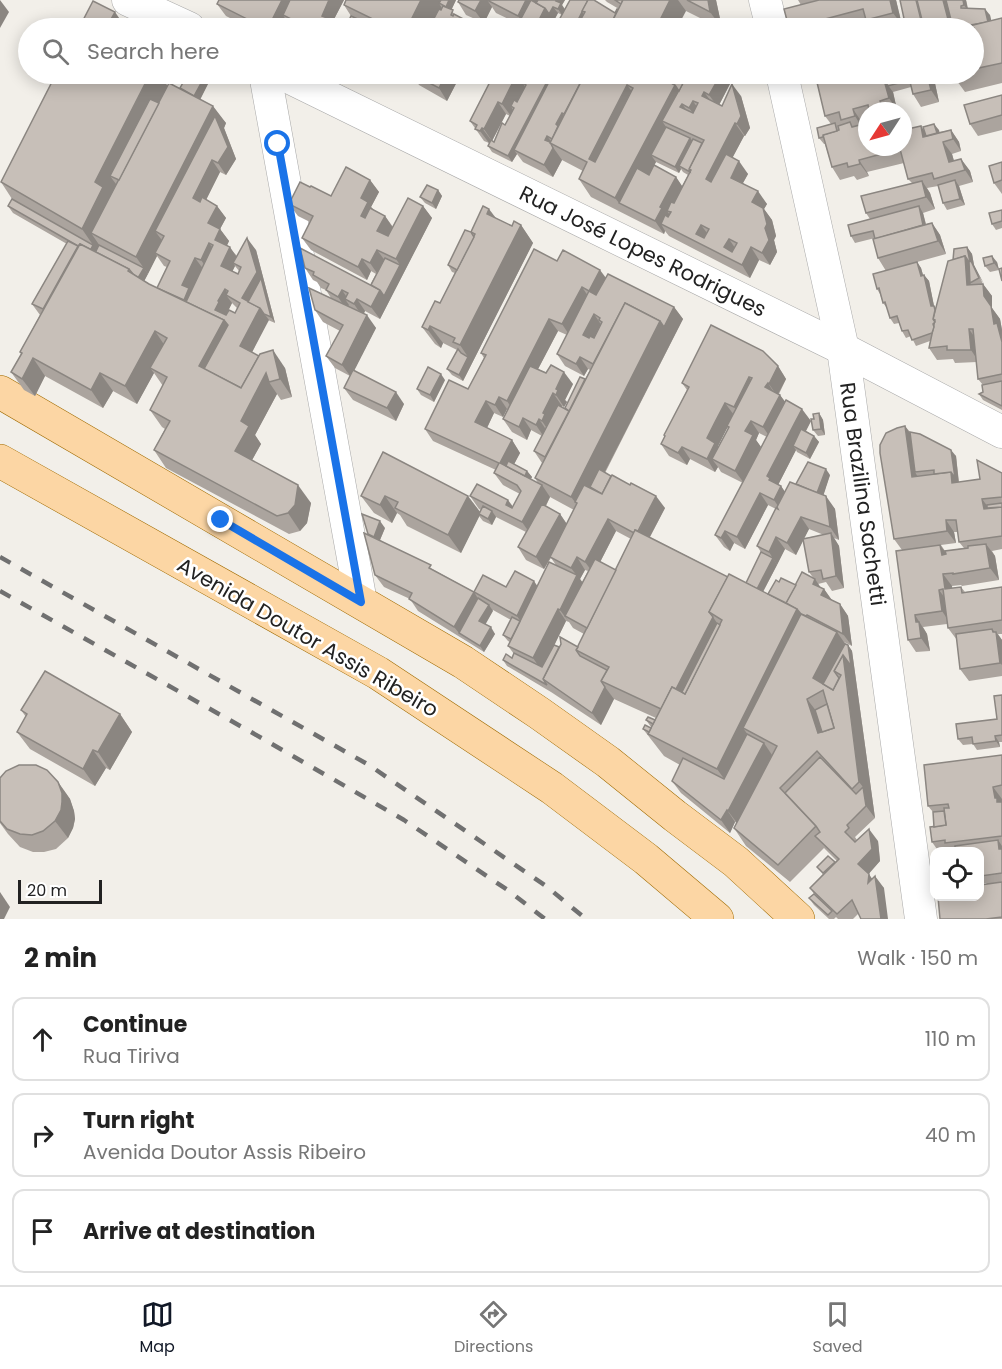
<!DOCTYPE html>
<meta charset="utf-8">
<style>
body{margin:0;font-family:Poppins,sans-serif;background:#f2f2f2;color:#222}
.controls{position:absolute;right:18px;bottom:18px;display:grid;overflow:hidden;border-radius:12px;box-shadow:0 3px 15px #0003}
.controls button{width:54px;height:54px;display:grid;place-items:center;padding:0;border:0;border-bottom:2px solid #e0e0e0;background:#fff;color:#222;font:30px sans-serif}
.compass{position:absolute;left:858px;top:102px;width:54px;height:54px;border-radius:50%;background:#fff;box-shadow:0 3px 15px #0003;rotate:234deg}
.scale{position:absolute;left:18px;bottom:15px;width:84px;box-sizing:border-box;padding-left:6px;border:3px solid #222;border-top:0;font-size:16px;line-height:21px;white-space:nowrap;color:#222;-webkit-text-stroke:4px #fff;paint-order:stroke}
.stop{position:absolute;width:18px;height:18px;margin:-14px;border:4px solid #1a73e8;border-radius:50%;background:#fff}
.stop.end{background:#1a73e8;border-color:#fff;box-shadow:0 2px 6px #0008}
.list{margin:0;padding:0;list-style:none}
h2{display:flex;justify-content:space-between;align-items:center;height:78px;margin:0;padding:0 24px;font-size:26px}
h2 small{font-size:20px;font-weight:400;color:#767676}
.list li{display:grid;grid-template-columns:39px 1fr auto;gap:18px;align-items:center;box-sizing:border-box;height:84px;margin:0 12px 12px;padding:0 12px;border:2px solid #e0e0e0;border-radius:12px}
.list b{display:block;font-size:22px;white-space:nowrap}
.list p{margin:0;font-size:20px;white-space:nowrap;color:#767676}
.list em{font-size:20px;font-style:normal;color:#767676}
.icon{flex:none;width:33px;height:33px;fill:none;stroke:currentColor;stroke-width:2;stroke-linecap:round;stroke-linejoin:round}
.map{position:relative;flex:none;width:1002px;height:919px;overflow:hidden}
.search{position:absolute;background:#fff;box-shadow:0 3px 15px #0003;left:18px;right:18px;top:18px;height:66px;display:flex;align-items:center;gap:15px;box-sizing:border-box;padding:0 21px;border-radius:33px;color:#767676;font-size:22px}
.sheet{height:366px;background:#fff}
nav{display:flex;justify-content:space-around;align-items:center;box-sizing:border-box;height:84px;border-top:2px solid #e0e0e0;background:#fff;font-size:16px;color:#767676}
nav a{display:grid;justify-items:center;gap:3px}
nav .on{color:#111827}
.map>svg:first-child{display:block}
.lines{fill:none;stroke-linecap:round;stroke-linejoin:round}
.minor-casing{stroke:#a9a9a9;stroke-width:33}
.major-casing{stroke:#a06b00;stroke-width:34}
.minor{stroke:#fff;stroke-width:32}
.major{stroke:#fcd6a4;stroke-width:33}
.rail{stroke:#707070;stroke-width:4.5;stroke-dasharray:12 12;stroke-linecap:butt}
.wall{fill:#aba49e;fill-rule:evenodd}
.shaded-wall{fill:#8b8681}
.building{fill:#c7bfb8;stroke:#8b8681;stroke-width:1.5;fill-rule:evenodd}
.route{stroke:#1a73e8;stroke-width:8}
.labels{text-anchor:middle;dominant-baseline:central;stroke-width:5;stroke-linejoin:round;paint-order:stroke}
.street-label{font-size:21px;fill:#222;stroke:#fff}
</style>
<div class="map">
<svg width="1002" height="919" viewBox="0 0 1002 919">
<rect width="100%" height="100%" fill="#f2efe9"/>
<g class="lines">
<!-- minor casing -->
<g class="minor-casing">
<g id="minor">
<path d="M 128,0 L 189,28"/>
<path d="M 765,0 L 772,28"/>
<path d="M 265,74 L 361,602"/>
<path d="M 282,74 L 843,349 L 1002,432"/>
<path d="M 782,74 L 843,349 L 921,919"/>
</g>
</g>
<!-- major casing -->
<g class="major-casing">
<g id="major">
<path d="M 0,392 L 463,662 L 539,713 L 608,762 L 675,816 L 736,862 L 798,919"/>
<path d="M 0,461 L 378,673 L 552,788 L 646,859 L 717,919"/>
</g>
</g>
<!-- minor -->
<use href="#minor" class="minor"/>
<!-- major -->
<use href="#major" class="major"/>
<!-- rail -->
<g class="rail">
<path d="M 0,557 L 369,765 L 546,886 L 586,919"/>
<path d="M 0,591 L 251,732 L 404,820 L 509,891 L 545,919"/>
</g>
</g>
<!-- wall -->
<g class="wall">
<path d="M 289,0 L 290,1 L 290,0 L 344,0 L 332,23 L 336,28 L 294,28 L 292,27 L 286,20 L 282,28 L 250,28 L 226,16 L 217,4 Z"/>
<path d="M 456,0 L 451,10 L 456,16 L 469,23 L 473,28 L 345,28 L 351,16 L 344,5 Z"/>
<path d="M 459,0 L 565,0 L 562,5 L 565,9 L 595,1 L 615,13 L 619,9 L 607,2 L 605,0 L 716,0 L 722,28 L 720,28 L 686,11 L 559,20 L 562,15 L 558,13 L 550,28 L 516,28 L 519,24 L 496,13 L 492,7 L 484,23 L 466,15 L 458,2 Z"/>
<path d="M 798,0 L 896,0 L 902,25 L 888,28 L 872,28 L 868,22 L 845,28 L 789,28 L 801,5 Z"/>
<path d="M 966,0 L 968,8 L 990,15 L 991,21 L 1002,18 L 1002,83 L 965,92 L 952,74 L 974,74 L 974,28 L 906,28 Z"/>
<path d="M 188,74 L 210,74 L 212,76 L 200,99 L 226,123 L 224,128 L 236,159 L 226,175 L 220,172 L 206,200 L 217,206 L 226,218 L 220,229 L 229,241 L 227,245 L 237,256 L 256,250 L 275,323 L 268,320 L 252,352 L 259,356 L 285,368 L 292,397 L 281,400 L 277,394 L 255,435 L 261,444 L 252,460 L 311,503 L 307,523 L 300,531 L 289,534 L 166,468 L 154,450 L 165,429 L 162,427 L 150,410 L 163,386 L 154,373 L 137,404 L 113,391 L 103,408 L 45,376 L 35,396 L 24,390 L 11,372 L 21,354 L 20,352 L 40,315 L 32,304 L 67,244 L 13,213 L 8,206 L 12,199 L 1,182 L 168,86 L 180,88 ZM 157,256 L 164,266 L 167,267 L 157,288 L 144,281 ZM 235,266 L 239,271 L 238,274 L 232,272 ZM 232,303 L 237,308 L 235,313 L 227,313 Z"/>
<path d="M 392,74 L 461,74 L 447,101 L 419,85 L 412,74 L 408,82 Z"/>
<path d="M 494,74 L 527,74 L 524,82 L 531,75 L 530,74 L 654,74 L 673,84 L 684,81 L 688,74 L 728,74 L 732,80 L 719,105 L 722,106 L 741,96 L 750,128 L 745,136 L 744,136 L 732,158 L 748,174 L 743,183 L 767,204 L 764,209 L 772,220 L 776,236 L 774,240 L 777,252 L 770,265 L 759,260 L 750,278 L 669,236 L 665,231 L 664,234 L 591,197 L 579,179 L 583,171 L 562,160 L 553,177 L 523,162 L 517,154 L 512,162 L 492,152 L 488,146 L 489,143 L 484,141 L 470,121 ZM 506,114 L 510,116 L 494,142 L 492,141 ZM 656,162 L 679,173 L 681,169 L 683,172 L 688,175 L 682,186 L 676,177 L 649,175 Z"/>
<path d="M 815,74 L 878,74 L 882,81 L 933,74 L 939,102 L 921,107 L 913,94 L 911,87 L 893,92 L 897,110 L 867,111 L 867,119 L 861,121 L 867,147 L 924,131 L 939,130 L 939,132 L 951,130 L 959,142 L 961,151 L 952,154 L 954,161 L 961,159 L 970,171 L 973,182 L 959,186 L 965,205 L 947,210 L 943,203 L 938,186 L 927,188 L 930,193 L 935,209 L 923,213 L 926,224 L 932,223 L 940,235 L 946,254 L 917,262 L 921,268 L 923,275 L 924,275 L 929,281 L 934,306 L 936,308 L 953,260 L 967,247 L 972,254 L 974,265 L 983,284 L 992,296 L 992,308 L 1000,319 L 1002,330 L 1002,410 L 983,400 L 979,394 L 983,392 L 983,385 L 978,379 L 977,362 L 955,363 L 953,359 L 937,360 L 929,348 L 930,341 L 916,346 L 911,336 L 906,338 L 902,331 L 899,323 L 894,324 L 890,318 L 887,308 L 883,303 L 880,294 L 877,289 L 886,271 L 878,258 L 875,238 L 855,243 L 851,236 L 870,219 L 866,213 L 912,183 L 908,179 L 904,163 L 867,172 L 869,176 L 857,180 L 854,176 L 840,180 L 832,167 L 825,144 L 824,144 L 819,138 L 831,124 L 825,116 Z"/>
<path d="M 1002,95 L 1002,130 L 978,136 L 970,124 Z"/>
<path d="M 1002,162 L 1002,194 L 994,183 Z"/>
<path d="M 370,180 L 379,192 L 371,207 L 374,210 L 385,216 L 393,227 L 423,206 L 432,218 L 380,319 L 365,311 L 364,314 L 376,328 L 354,370 L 404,404 L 396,421 L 353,400 L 344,388 L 350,376 L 335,368 L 326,356 L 340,331 L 323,322 L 315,310 L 331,298 L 326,290 L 321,288 L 317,282 L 313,280 L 305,268 L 370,285 L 376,274 L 371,271 L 367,280 L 311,250 L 302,238 L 310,222 L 298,216 L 289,204 L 310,187 L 331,196 Z"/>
<path d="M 438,190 L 442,196 L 436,209 L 425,203 L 420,197 Z"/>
<path d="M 1002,210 L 1002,228 L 996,230 L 992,224 Z"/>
<path d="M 496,218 L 512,226 L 521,225 L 533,243 L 463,381 L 452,375 L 447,369 L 457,350 L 443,343 L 441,348 L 435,344 L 422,327 L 440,303 L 455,273 L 452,272 L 448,265 L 471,232 Z"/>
<path d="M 557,261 L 606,278 L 674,307 L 683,319 L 605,473 L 665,508 L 650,537 L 728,577 L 746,583 L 761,552 L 757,546 L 776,509 L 768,505 L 745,549 L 734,543 L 730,551 L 724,547 L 715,535 L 743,483 L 721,472 L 718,467 L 715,472 L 690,459 L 687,465 L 669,456 L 661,444 L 687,390 L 682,383 L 778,366 L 786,379 L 779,394 L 785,402 L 811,421 L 806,431 L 814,436 L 819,442 L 810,459 L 797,452 L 796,450 L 778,485 L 781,486 L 785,492 L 796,484 L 830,475 L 823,495 L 835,509 L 839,540 L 834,538 L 839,546 L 844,588 L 832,591 L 826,582 L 818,584 L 821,588 L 824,589 L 832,600 L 840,604 L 848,616 L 852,646 L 844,642 L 848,645 L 852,651 L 875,818 L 855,837 L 857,840 L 878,841 L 880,861 L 868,874 L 872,879 L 884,888 L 853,919 L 838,919 L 836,917 L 834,919 L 829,919 L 814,905 L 809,898 L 814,894 L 810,888 L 823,874 L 817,867 L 835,863 L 837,861 L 824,848 L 790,882 L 746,846 L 734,828 L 737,823 L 735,822 L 730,833 L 681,793 L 672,781 L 680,765 L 664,756 L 643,729 L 651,728 L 651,727 L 646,720 L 655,720 L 656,718 L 614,699 L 601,725 L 551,692 L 507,666 L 503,660 L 512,658 L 514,654 L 508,646 L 510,642 L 508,641 L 503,635 L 511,620 L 493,610 L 485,624 L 495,634 L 484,652 L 418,611 L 410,599 L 384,587 L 375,575 L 368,534 L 385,528 L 380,540 L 474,592 L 506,587 L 537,586 L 556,565 L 551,558 L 544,569 L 526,560 L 518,547 L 526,532 L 496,517 L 492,525 L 483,521 L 479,516 L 461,553 L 407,526 L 400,515 L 397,513 L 392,523 L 374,513 L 361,496 L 383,452 L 480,512 L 481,510 L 479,509 L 470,496 L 513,507 L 520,494 L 503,485 L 494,473 L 496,470 L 433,441 L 425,429 L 468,389 L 484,358 L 481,353 ZM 558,331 L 567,335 L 557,354 L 565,366 L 584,376 L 588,369 L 590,370 L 585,379 L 565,408 L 561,407 L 562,406 L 564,407 L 567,402 L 565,400 L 573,384 L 538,369 ZM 507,409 L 508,409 L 503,419 L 512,432 L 527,440 L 531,430 L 542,436 L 534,451 L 542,463 L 535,478 L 538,483 L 531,479 L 532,477 L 527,471 L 514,464 L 520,453 L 512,440 L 487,428 L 494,413 L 503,417 ZM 727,427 L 728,429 L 719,447 L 718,446 ZM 759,433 L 767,437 L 755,460 L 761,447 L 756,440 ZM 550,497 L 574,510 L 567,524 L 560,514 L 546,506 ZM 809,529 L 824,535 L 804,538 ZM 616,531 L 631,539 L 616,570 L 600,562 ZM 803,540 L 809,572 L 814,579 L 796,585 L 779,582 L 768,594 L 763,592 L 785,549 L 796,555 ZM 585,570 L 588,571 L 582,582 L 580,579 ZM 566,621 L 569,622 L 573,628 L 584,634 L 578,647 L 561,644 L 559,647 L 554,645 Z"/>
<path d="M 997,262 L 999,270 L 990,272 L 985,266 Z"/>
<path d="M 445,380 L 434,402 L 421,395 L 417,389 Z"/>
<path d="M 819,413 L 823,420 L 825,435 L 818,436 L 813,430 L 814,419 Z"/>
<path d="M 905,426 L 910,432 L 956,456 L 959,482 L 980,479 L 1002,473 L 1002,549 L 992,551 L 995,556 L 999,580 L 962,586 L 961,585 L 952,586 L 952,588 L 961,587 L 965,592 L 1002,587 L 1002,634 L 998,634 L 1002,640 L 1002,676 L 969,681 L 960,669 L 957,640 L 948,628 L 947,624 L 923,627 L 927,634 L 930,651 L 916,652 L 908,640 L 902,550 L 894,539 ZM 954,532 L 958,532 L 959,542 L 964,548 L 945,551 L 941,545 L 956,543 Z"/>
<path d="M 1002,695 L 1002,742 L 999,742 L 1000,747 L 977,750 L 973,744 L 963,745 L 958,739 L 997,719 Z"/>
<path d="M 21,710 L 120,714 L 132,732 L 110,770 L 106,768 L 95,786 L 30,749 L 17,732 L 26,717 Z"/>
<path d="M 1002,755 L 1002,919 L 940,919 L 987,884 L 986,883 L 980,884 L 980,852 L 939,852 L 932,842 L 934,827 L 933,812 L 928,806 Z"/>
<path d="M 0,778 L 58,782 L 70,799 L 74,811 L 75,819 L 73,828 L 68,838 L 56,849 L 44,852 L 33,852 L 20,847 L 8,834 L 0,823 Z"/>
</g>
<!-- shaded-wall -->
<g class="shaded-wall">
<path d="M 0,0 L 9,12 L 0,28 Z"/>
<path d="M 282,0 L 289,0 L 293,6 L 283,15 L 286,20 L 282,28 L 268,28 Z"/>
<path d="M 329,0 L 344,0 L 332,23 L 336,28 L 325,28 L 322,16 Z"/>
<path d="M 421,0 L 448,0 L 439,3 L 443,10 L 434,28 L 407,28 Z"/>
<path d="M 449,0 L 456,0 L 450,13 L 446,7 Z"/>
<path d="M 481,0 L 495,0 L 487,0 L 492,7 L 484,23 L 475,11 Z"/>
<path d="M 526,0 L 540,0 L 527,28 L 518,16 Z"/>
<path d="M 557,0 L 565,0 L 562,5 L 565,10 L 562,15 L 558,9 L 556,1 Z"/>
<path d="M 670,0 L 678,0 L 686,11 L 677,28 L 656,28 Z"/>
<path d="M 708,0 L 716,0 L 722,28 L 710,12 Z"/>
<path d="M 890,0 L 896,0 L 902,25 L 893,13 Z"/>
<path d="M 943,0 L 949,0 L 953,28 L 949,23 Z"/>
<path d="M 963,0 L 966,0 L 968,11 L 964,5 Z"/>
<path d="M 553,7 L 558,13 L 550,28 L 541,28 L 540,18 L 545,8 Z"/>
<path d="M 985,9 L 990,15 L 993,28 L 988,22 Z"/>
<path d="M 115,12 L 126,28 L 106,28 Z"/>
<path d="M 582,12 L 587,18 L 581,28 L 574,28 Z"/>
<path d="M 825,19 L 832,28 L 828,28 Z"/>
<path d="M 150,74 L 159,74 L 170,89 L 110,176 L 119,188 L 91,233 L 100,246 L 96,255 L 91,249 L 93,245 L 82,229 L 95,182 Z"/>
<path d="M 206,74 L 210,74 L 212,76 L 196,108 L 191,102 Z"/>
<path d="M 402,74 L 412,74 L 408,82 Z"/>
<path d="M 446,74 L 461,74 L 447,101 L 439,88 Z"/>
<path d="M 515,74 L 527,74 L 523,81 L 526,85 L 523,83 L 525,87 L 514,108 L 511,106 L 513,110 L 511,116 L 502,104 Z"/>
<path d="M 551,74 L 558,74 L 514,150 L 517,154 L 512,162 L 508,156 Z"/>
<path d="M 721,74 L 728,74 L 732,80 L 718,107 L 709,95 Z"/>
<path d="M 874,74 L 878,74 L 881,77 L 885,94 L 877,82 Z"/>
<path d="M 927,74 L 933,74 L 939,102 L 931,90 Z"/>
<path d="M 884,80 L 893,92 L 897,110 L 889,98 Z"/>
<path d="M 732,84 L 741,96 L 750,128 L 745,136 L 737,124 Z"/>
<path d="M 627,85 L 640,102 L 601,177 L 589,159 Z"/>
<path d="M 675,85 L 683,97 L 682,104 L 691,116 L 662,121 L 671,134 L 651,155 L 656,162 L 631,209 L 619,203 L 615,198 Z"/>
<path d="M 704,92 L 713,104 L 702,96 Z"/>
<path d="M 693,101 L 701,113 L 698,120 L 689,108 Z"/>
<path d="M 880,101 L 888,111 L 885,111 L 882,107 Z"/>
<path d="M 498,102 L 506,114 L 492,141 L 484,129 Z"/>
<path d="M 213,106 L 226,123 L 224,128 L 236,159 L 226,175 L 218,163 L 222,131 L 164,236 L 155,231 L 164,243 L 155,253 L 157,256 L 148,274 L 136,257 Z"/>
<path d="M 853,109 L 861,121 L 863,129 L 855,116 Z"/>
<path d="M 562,113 L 570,125 L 562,149 L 556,124 Z"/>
<path d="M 735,123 L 744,136 L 715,191 L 706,179 Z"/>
<path d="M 934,124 L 939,130 L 943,146 L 939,140 Z"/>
<path d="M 921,126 L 929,138 L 923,137 Z"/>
<path d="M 482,128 L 491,140 L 489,143 L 480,131 Z"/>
<path d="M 951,130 L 959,142 L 961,151 L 953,139 Z"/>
<path d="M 547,136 L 553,144 L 550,143 L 562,160 L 553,177 L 544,165 L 545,140 Z"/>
<path d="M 690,138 L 695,144 L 679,166 L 681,169 L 679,173 L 675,167 Z"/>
<path d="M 943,142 L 952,154 L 957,172 L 949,162 Z"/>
<path d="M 961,159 L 970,171 L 973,182 L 965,170 Z"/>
<path d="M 212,160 L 220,172 L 201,210 L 193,198 Z"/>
<path d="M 859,160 L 867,172 L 869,176 L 860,164 Z"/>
<path d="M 739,161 L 748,174 L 739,190 L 731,178 Z"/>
<path d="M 676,177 L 684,189 L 671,213 L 667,211 L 670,215 L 661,224 L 665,231 L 664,234 L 655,221 L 660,207 Z"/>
<path d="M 370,180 L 379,192 L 371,207 L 377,214 L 370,228 L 361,216 L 361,198 Z"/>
<path d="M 955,180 L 959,186 L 965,205 L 960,199 Z"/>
<path d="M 922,181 L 930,193 L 935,209 L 926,197 Z"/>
<path d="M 438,190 L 442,196 L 436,209 L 432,203 Z"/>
<path d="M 758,191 L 767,204 L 764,209 L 772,220 L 776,236 L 774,240 L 777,252 L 770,265 L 762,253 L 765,228 L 752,202 Z"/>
<path d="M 217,206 L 226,218 L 220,229 L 229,241 L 224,252 L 215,240 L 208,223 Z"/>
<path d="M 423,206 L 432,218 L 380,319 L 371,307 L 380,290 L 400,265 L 396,259 Z"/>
<path d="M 919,206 L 923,213 L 929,238 L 925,231 Z"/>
<path d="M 489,209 L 502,226 L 487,214 Z"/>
<path d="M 385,216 L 393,228 L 386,243 L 377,231 Z"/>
<path d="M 932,223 L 940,235 L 946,254 L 938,241 Z"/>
<path d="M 521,225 L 533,243 L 463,381 L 459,375 L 468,357 L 460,345 Z"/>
<path d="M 701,225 L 710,237 L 705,246 L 696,234 Z"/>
<path d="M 247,238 L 256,250 L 275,323 L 271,317 L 263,288 L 246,304 L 242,298 Z"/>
<path d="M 729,239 L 737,251 L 733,260 L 724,247 Z"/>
<path d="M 209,243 L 218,255 L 210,273 L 201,260 Z"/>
<path d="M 230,247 L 238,259 L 233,263 L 235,266 L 229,278 L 221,266 Z"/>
<path d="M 751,247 L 759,260 L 750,278 L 742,265 Z"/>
<path d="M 967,247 L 972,254 L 974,265 L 984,284 L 970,262 Z"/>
<path d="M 377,250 L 386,262 L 379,276 L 370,263 Z"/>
<path d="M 965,256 L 974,268 L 970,283 L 975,289 L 967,285 Z"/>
<path d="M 992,256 L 997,262 L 999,270 L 994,263 Z"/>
<path d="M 195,258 L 204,270 L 191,314 L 182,304 L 182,285 Z"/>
<path d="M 362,259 L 371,271 L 367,280 L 358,267 Z"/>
<path d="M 917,262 L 921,268 L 925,282 L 921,276 Z"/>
<path d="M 144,268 L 148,274 L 141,287 L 137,280 Z"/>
<path d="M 600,270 L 609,282 L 598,303 L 589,291 Z"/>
<path d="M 924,275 L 929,281 L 934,306 L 938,312 L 931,306 Z"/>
<path d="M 983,284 L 992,296 L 992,308 L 1000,319 L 1002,330 L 1002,343 L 984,296 Z"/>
<path d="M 582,287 L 590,299 L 570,336 L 562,324 Z"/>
<path d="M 225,289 L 231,298 L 226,295 L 232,303 L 227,313 L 237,337 L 215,378 L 199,366 L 218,301 Z"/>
<path d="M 342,290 L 350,302 L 345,299 L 349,305 L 346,309 L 338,297 Z"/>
<path d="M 357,299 L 365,311 L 362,316 L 354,304 Z"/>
<path d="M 674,307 L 683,319 L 595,491 L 575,502 L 571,497 L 660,321 Z"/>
<path d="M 260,308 L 269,320 L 249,358 L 240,346 Z"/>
<path d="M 594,314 L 602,326 L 592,347 L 583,335 Z"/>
<path d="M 367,315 L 376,328 L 351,377 L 342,365 Z"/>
<path d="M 549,319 L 558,331 L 515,413 L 507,401 Z"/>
<path d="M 430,326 L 443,343 L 441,348 L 428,330 Z"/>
<path d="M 969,329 L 978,342 L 979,362 L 971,350 Z"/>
<path d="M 155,331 L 167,349 L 150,368 L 154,373 L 137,404 L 125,386 Z"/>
<path d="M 273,350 L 285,368 L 292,397 L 280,379 Z"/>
<path d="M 580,357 L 588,369 L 584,376 L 576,364 Z"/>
<path d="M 33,358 L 45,376 L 35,396 L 22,379 Z"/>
<path d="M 264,360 L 269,382 L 277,394 L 255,435 L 261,444 L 247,469 L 235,451 L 241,421 Z"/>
<path d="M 778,366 L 786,379 L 777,396 L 769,384 Z"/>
<path d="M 564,372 L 573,384 L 565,400 L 567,402 L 564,407 L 556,395 L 556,389 Z"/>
<path d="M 100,373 L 113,391 L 103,408 L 91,390 Z"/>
<path d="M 441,374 L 445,380 L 434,402 L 430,395 Z"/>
<path d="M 749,377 L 758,389 L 742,419 L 734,407 Z"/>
<path d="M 768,383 L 776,396 L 765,387 Z"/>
<path d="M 396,392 L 404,404 L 396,421 L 387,408 Z"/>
<path d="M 553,393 L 562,406 L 552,424 L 550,433 L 542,421 L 543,413 Z"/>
<path d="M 780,395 L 789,407 L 772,440 L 763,427 Z"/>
<path d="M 499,397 L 507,409 L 503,417 L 495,405 Z"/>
<path d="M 486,401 L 494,413 L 484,434 L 475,422 Z"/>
<path d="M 725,403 L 734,415 L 718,446 L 724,455 L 712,459 L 718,467 L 715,472 L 707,459 L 707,438 Z"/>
<path d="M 802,409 L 811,421 L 797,448 L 793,446 L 796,450 L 777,487 L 781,486 L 789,498 L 782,512 L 774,500 L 767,476 Z"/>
<path d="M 819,413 L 823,420 L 825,435 L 821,429 Z"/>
<path d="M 523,418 L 531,430 L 527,440 L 519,427 Z"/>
<path d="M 539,419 L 547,431 L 544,437 L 536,425 Z"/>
<path d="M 751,421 L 759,433 L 756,440 L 761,447 L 744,483 L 735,471 L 745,431 Z"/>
<path d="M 905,426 L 914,439 L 915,472 L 919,479 L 912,477 Z"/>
<path d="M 814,436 L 819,442 L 810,459 L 806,453 Z"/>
<path d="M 512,440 L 520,453 L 510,472 L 500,463 Z"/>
<path d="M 682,447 L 690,459 L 687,465 L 678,453 Z"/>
<path d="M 951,450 L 956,456 L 960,495 L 952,483 L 951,472 Z"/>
<path d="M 826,469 L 830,475 L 821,503 L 816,496 Z"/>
<path d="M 527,471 L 532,477 L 527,485 L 523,479 Z"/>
<path d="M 298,485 L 311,503 L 307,523 L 300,531 L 288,513 Z"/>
<path d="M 542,485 L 550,497 L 531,535 L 522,522 Z"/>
<path d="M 760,493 L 768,505 L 745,549 L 737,537 Z"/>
<path d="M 385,496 L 397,513 L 392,523 L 380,505 Z"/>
<path d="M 468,496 L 481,513 L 461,553 L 448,535 Z"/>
<path d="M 656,496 L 665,508 L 645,546 L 637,534 Z"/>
<path d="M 826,496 L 835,509 L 839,540 L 830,527 Z"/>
<path d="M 982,499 L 991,511 L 984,509 Z"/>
<path d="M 508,500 L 517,512 L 506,505 Z"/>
<path d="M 492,511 L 496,517 L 492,525 L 488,519 Z"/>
<path d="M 560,514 L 568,526 L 544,569 L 536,557 Z"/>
<path d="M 801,517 L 809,529 L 796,555 L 787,543 Z"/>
<path d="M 608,519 L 616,531 L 594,574 L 585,562 Z"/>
<path d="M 946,520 L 954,532 L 956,543 L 947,531 Z"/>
<path d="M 380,521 L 385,528 L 377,547 L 372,541 Z"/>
<path d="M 725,531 L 734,543 L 730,551 L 721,538 Z"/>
<path d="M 831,533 L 839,546 L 844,588 L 836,576 Z"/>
<path d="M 776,537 L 785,549 L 777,565 L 769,552 Z"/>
<path d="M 986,544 L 995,556 L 999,580 L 990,568 Z"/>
<path d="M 940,545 L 949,557 L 942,555 Z"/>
<path d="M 577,557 L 585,570 L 580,579 L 586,587 L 565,616 L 569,622 L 560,610 L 577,576 L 571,568 Z"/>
<path d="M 773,558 L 777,565 L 757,603 L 753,597 Z"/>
<path d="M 943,574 L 952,586 L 954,601 L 945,589 Z"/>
<path d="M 815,579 L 823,591 L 824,589 L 833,602 L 830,607 L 813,584 Z"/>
<path d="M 534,581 L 542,593 L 525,628 L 517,616 Z"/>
<path d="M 939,590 L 948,602 L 950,623 L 942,611 Z"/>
<path d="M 474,592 L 482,605 L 459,633 L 454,627 Z"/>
<path d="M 840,604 L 848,616 L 852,646 L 843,634 Z"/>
<path d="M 489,605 L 493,611 L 484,627 L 479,621 Z"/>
<path d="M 791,608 L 798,610 L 813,632 L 743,728 L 756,746 L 733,791 L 717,769 Z"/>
<path d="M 558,609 L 566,621 L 542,671 L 533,658 Z"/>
<path d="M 915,615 L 927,634 L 930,651 L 921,638 L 916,622 Z"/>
<path d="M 713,617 L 725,635 L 691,703 L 665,711 Z"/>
<path d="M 491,627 L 495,634 L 484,652 L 480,646 Z"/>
<path d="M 992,629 L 997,635 L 996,632 L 1002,640 L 1002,665 L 1000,663 Z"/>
<path d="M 837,632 L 848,648 L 848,645 L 852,651 L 875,818 L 866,806 L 863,787 L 859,782 L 846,676 L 834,671 L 826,693 L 813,678 Z"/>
<path d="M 605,687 L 614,699 L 601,725 L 592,713 Z"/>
<path d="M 807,699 L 820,716 L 828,744 L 818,733 Z"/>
<path d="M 120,714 L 132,732 L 110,770 L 98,752 Z"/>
<path d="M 995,736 L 999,742 L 1000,747 L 996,741 Z"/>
<path d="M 764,743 L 772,755 L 737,823 L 728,811 Z"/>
<path d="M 93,750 L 106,768 L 95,786 L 83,769 Z"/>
<path d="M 58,782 L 70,799 L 74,811 L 75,819 L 73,828 L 68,838 L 55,821 Z"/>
<path d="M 993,787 L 1002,799 L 1002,809 L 995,798 Z"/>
<path d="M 727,810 L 735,822 L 730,833 L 721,820 Z"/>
<path d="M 869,829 L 878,841 L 880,861 L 867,876 L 858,864 Z"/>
<path d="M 998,840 L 1002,846 L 1002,853 L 999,849 Z"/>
<path d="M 869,874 L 876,885 L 875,876 L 884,888 L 888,919 L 881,919 L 868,883 Z"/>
<path d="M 0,892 L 10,907 L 4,919 L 0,919 Z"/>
</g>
<!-- building -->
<g class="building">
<path d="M 219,0 L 282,0 L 268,28 L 265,28 L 217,4 Z"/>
<path d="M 290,0 L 329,0 L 322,16 L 330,19 L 325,28 L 296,28 L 299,23 L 283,15 Z"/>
<path d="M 346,0 L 421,0 L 407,28 L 391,28 L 344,5 Z"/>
<path d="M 441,0 L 449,0 L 446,7 L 439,3 Z"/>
<path d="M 459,0 L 481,0 L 475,11 L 458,2 Z"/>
<path d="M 487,0 L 526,0 L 518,16 Z"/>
<path d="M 531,0 L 545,8 L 540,18 L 545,21 L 541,28 L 536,26 L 535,28 L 516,28 Z"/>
<path d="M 538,0 L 557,0 L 556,1 L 561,3 L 558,9 L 553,7 L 549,14 L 545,8 L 536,3 Z"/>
<path d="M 570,0 L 588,0 L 574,28 L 551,28 L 556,19 L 559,20 Z"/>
<path d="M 588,0 L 594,0 L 615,13 L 617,9 L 618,9 L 609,28 L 576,28 L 585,12 L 582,11 Z"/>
<path d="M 615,0 L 623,0 L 621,4 Z"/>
<path d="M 623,0 L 670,0 L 656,28 L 609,28 Z"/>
<path d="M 687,0 L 708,0 L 710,12 Z"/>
<path d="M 819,0 L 890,0 L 893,13 L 866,20 L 863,9 L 825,19 L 828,28 L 789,28 L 784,9 Z"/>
<path d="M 900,0 L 916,0 L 923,28 L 906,28 Z"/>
<path d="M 917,0 L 943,0 L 949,23 L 924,28 Z"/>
<path d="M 946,0 L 963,0 L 964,5 L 961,6 L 961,8 L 985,9 L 988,22 L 953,28 Z"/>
<path d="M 93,1 L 115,12 L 106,28 L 79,28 Z"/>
<path d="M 443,6 L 453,10 L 451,15 L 453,16 L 454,14 L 467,21 L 466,22 L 470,24 L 468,28 L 429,28 L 439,9 L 441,10 Z"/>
<path d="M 351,16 L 377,28 L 345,28 Z"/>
<path d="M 1002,18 L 1002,63 L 974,69 L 974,28 L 961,28 Z"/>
<path d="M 56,74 L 150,74 L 95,182 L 103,187 L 82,229 L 1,182 Z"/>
<path d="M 188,74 L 206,74 L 194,96 L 180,88 Z"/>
<path d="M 412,74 L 446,74 L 439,88 Z"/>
<path d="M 494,74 L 517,74 L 502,104 L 498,102 L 484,129 L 482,128 L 480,131 L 475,129 L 477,125 L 470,121 Z"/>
<path d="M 532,74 L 551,74 L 508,156 L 488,146 L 491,140 L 494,142 L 502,123 L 505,125 L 514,108 L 511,106 L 514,100 L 517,102 L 526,85 L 523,83 L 528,75 L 530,76 Z"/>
<path d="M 553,74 L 585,74 L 564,114 L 562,113 L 556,124 L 558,126 L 552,139 L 547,136 L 545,140 L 550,142 L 553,148 L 544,165 L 514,150 Z"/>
<path d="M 585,74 L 653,74 L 675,85 L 615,198 L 579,179 L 587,162 L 550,143 ZM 627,85 L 633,88 L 595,162 L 589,159 Z"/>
<path d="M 688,74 L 721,74 L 709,95 L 704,92 L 702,96 L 722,106 L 732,84 L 741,116 L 737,124 L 735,123 L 706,179 L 711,182 L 726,154 L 739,161 L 731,178 L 758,191 L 752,202 L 763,208 L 767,224 L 765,228 L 769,240 L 762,253 L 751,247 L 742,265 L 661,224 L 665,215 L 668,217 L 671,212 L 667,211 L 671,202 L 674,203 L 691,170 L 689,169 L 704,140 L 662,121 ZM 693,101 L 698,103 L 693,113 L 680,107 L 682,104 L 689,108 ZM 701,225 L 709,229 L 704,238 L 696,234 ZM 729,239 L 737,243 L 732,252 L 724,247 Z"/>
<path d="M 815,74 L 874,74 L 877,82 L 884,80 L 889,98 L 880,101 L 882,107 L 869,110 L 868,105 L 853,109 L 855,116 L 841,120 L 839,112 L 825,116 Z"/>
<path d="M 882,74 L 908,74 L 910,80 L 888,86 L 884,80 Z"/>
<path d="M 908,74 L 927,74 L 931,90 L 913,94 Z"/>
<path d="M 677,77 L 684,81 L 679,91 L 675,85 L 673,84 Z"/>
<path d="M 169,83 L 213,106 L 136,257 L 91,233 Z"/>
<path d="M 1002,95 L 1002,115 L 970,124 L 964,105 Z"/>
<path d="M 150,99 L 159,103 L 119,180 L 110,176 Z"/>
<path d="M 215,116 L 228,147 L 218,163 L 212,160 L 193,198 L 200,202 L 202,197 L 217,206 L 208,223 L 220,229 L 215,240 L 230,247 L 221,266 L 238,274 L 241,267 L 233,263 L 247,238 L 257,272 L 242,298 L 260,308 L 240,346 L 259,356 L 241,388 L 204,369 L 228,325 L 224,320 L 186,302 L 213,245 L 209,243 L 201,260 L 195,258 L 182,285 L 189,288 L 184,300 L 157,288 L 170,261 L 155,253 L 164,236 L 155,231 ZM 225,289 L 228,291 L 226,295 L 240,303 L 235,313 L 229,310 L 226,315 L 215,310 L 219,302 L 218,301 Z"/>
<path d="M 850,122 L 852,127 L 867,123 L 867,147 L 903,147 L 903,130 L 921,126 L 923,137 L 951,130 L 953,139 L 943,142 L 949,162 L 961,159 L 965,170 L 934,179 L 932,173 L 908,179 L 900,149 L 859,160 L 860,164 L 848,167 L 847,163 L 832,167 L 823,135 L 839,130 L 838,126 Z"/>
<path d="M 835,123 L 837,131 L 823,135 L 823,137 L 819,138 L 817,128 Z"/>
<path d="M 934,124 L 937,133 L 926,136 L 923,127 Z"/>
<path d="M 666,127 L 690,138 L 675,167 L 651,155 Z"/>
<path d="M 693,139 L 702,143 L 689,169 L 690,172 L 679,166 Z"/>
<path d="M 1002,162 L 1002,180 L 994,183 L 989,166 Z"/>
<path d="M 654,165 L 676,177 L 660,207 L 662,208 L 655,221 L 619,203 L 637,168 L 649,175 Z"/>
<path d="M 346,167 L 370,180 L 361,198 L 368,202 L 361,216 L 365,218 L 370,208 L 385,216 L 377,231 L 388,236 L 408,198 L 423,206 L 396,259 L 377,250 L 370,263 L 362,259 L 358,267 L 302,238 L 313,216 L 289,204 L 300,182 L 310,187 L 311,186 L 331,196 Z"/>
<path d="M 955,180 L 960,199 L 943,203 L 938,185 Z"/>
<path d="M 922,181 L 926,197 L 866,213 L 861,196 Z"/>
<path d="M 427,185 L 438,190 L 432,203 L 420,197 Z"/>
<path d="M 12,199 L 93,245 L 91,249 L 96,251 L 99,245 L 144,268 L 138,278 L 133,274 L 129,269 L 80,244 L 78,246 L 8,206 Z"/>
<path d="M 483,206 L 489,209 L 487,214 L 512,226 L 514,221 L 521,225 L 460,345 L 453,342 L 455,338 L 430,326 L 428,330 L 422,327 L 435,301 L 440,303 L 475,234 L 471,232 Z"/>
<path d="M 919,206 L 923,225 L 875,239 L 873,231 L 851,236 L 848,225 Z"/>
<path d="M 1002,210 L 1002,221 L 992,224 L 989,213 Z"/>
<path d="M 932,223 L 938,241 L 878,258 L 873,239 Z"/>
<path d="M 465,230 L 471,232 L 474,237 L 457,270 L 448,265 Z"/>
<path d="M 68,241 L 78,246 L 43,309 L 32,304 Z"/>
<path d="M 80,244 L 129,269 L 128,271 L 149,284 L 224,320 L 199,366 L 241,388 L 260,354 L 273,350 L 280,379 L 269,382 L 266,373 L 241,421 L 249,426 L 235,451 L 298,485 L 295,505 L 288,513 L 277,516 L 154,450 L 170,421 L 150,410 L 167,377 L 150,368 L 167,338 L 155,331 L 125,386 L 100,373 L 91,390 L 33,358 L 22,379 L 11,372 L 22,353 L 20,352 Z"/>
<path d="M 967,247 L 970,262 L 969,262 L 965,256 L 953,260 L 954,249 Z"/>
<path d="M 300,248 L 380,290 L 371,307 L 357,299 L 354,304 L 345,299 L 348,293 L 342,290 L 338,297 L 326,290 L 329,284 L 313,275 L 314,272 L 305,268 Z"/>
<path d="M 534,249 L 557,261 L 563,250 L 600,270 L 589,291 L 582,287 L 562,324 L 549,319 L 507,401 L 499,397 L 495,405 L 486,401 L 475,422 L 512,440 L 500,463 L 542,485 L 522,522 L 470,496 L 477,484 L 508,500 L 506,505 L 512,508 L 521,491 L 517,485 L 494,473 L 499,463 L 425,429 L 449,380 L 468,389 L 486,355 L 481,353 Z"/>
<path d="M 965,256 L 967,285 L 983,284 L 984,296 L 991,306 L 994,324 L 997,323 L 1002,342 L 1002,374 L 978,379 L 973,329 L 969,329 L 971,350 L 947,350 L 947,346 L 929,348 L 935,320 L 933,319 L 948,261 Z"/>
<path d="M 992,256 L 994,263 L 985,266 L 983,258 Z"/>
<path d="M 385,258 L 400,265 L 384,296 L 380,290 L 371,285 Z"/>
<path d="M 971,261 L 979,278 L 970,283 L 969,262 Z"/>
<path d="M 917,262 L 921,276 L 924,275 L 931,306 L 934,306 L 935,310 L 933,319 L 935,322 L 933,324 L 934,327 L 932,333 L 912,340 L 908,330 L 902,331 L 897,316 L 890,318 L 885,302 L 883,303 L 879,288 L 877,289 L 873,274 Z"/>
<path d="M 1002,268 L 1002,281 L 999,269 Z"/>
<path d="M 608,274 L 674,307 L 664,327 L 660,321 L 625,303 L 593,364 L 580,357 L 576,364 L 557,354 L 589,291 L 596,295 ZM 594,314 L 600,318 L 599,320 L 602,322 L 594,338 L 590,336 L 589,338 L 583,335 Z"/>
<path d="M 261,278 L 271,317 L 264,314 L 260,308 L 248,302 Z"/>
<path d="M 309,288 L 367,315 L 342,365 L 326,356 L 343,325 L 315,310 Z"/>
<path d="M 625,303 L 660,321 L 571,497 L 535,478 Z"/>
<path d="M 711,325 L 763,351 L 778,366 L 769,384 L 768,383 L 765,387 L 780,395 L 763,427 L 751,421 L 745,431 L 753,435 L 735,471 L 712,459 L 729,427 L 727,426 L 752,378 L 749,377 L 734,407 L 725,403 L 715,422 L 707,438 L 715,443 L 707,459 L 682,447 L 678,453 L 661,444 L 665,436 L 664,435 L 689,387 L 682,383 Z"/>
<path d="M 458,349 L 461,353 L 468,357 L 459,375 L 447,369 Z"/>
<path d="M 551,365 L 564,372 L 556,389 L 558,390 L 556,395 L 553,393 L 543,413 L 545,414 L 542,421 L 539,419 L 536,425 L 523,418 L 519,427 L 503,419 L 530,366 L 546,373 Z"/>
<path d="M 428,367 L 441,374 L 430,395 L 417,389 Z"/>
<path d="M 353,370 L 396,392 L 387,408 L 344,388 Z"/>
<path d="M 580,377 L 585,379 L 569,411 L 565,408 Z"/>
<path d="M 1002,381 L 1002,406 L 979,394 L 983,392 L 982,385 Z"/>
<path d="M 786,400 L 802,409 L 767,476 L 770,478 L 769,480 L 781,486 L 774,500 L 760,493 L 737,537 L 725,531 L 721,538 L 715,535 Z"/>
<path d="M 558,405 L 569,411 L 545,457 L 534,451 Z"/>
<path d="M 819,413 L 821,429 L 813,430 L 811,419 L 814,419 L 813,414 Z"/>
<path d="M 905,426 L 912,477 L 951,472 L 952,483 L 980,479 L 977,460 L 1002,473 L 1002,497 L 982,499 L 984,509 L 1002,507 L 1002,536 L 959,542 L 956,520 L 946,520 L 947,531 L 894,539 L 880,453 L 880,445 L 886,433 L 897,428 Z"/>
<path d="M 801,429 L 814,436 L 806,453 L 793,446 Z"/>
<path d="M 910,432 L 920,434 L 951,450 L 955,478 L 951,472 L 934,474 L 934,470 L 915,472 Z"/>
<path d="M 383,452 L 468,496 L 448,535 L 395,508 L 398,502 L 385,496 L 380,505 L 361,496 Z"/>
<path d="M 508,461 L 527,471 L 525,476 L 506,466 Z"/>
<path d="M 808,462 L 826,469 L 817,493 L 796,484 Z"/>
<path d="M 599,469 L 611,476 L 602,494 L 590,487 Z"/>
<path d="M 612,475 L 630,485 L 631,483 L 656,496 L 638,531 L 635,530 L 634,533 L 608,519 L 585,562 L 577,557 L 571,568 L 550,557 L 577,503 L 575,502 L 584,485 L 602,494 Z"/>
<path d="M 790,482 L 826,496 L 830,527 L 801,517 L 787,543 L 776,537 L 769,552 L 757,546 L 776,508 L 778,509 L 777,507 Z"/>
<path d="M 1002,503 L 1002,507 L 987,508 L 987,505 Z"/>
<path d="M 542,504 L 560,514 L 536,557 L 518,547 Z"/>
<path d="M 483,506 L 492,511 L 488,519 L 479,514 Z"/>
<path d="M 362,514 L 380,521 L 374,537 L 368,534 Z"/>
<path d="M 635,530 L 728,577 L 709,612 L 713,617 L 676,689 L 672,687 L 661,709 L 601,681 L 609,667 L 576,650 Z"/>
<path d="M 364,533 L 431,565 L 429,568 L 474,592 L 454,627 L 409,599 L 412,593 L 375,575 Z"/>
<path d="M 831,533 L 836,576 L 823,579 L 821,570 L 809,572 L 803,539 Z"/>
<path d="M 986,544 L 990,568 L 953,574 L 953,573 L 943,574 L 945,589 L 961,587 L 962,593 L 1002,587 L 1002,620 L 948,628 L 943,589 L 939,590 L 942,611 L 915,615 L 916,622 L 919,622 L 921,638 L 908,640 L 896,551 L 940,545 L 942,555 L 946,554 L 945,551 L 968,548 L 968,546 Z"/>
<path d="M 761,552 L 773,558 L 757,589 L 746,583 Z"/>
<path d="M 595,559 L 616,570 L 587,628 L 565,616 Z"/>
<path d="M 549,562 L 577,575 L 560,610 L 558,609 L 533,658 L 508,646 Z"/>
<path d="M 515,571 L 534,581 L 517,616 L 474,592 L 483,575 L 506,587 Z"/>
<path d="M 802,572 L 815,579 L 813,584 L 824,589 L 821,595 L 840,604 L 843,634 L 807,615 L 806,616 L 801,614 L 797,609 L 786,603 Z"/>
<path d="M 729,574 L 797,609 L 717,769 L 648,734 L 672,687 L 685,694 L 722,620 L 709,612 Z"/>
<path d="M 781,578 L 796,585 L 786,603 L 768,594 L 776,580 L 779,582 Z"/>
<path d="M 478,598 L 489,605 L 479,621 L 491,627 L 480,646 L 459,633 Z"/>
<path d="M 801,614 L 837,632 L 813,678 L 833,690 L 841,675 L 834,671 L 843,655 L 859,782 L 852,789 L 817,751 L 780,788 L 816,826 L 778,865 L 734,828 L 777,746 L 743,728 ZM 823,690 L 834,728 L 818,733 L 807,699 Z"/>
<path d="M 512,617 L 520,621 L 511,639 L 503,635 Z"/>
<path d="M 717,623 L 720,625 L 685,694 L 682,692 Z"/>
<path d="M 992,629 L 993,632 L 996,632 L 1000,663 L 960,669 L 956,634 Z"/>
<path d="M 560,637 L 578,647 L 576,650 L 580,656 L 607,670 L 601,681 L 605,687 L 592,713 L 543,679 L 561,644 Z"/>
<path d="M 845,644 L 848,645 L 851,666 L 843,655 L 834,671 L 839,678 L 833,690 L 823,684 Z"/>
<path d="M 554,645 L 559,647 L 543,679 L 547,685 L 503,660 L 506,654 L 512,658 L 514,653 L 542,667 Z"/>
<path d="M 45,671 L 120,714 L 98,752 L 93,750 L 83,769 L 17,732 L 27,714 L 21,710 Z"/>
<path d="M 1002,695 L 1002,735 L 995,736 L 996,741 L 973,744 L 972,737 L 958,739 L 956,724 L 997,719 L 994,696 Z"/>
<path d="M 827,704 L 834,728 L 822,732 L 815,710 Z"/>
<path d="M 648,717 L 655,720 L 653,724 L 646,720 Z"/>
<path d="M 645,725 L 651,728 L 649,732 L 643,729 Z"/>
<path d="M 747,734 L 764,743 L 728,811 L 727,810 L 721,820 L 672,781 L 683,758 L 724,779 Z"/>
<path d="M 1002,755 L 1002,785 L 993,787 L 995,798 L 997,798 L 997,802 L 1002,802 L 1002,836 L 945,843 L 945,840 L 932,842 L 930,827 L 946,825 L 944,808 L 949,808 L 948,804 L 928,806 L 924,765 Z"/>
<path d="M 820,757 L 856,794 L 863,787 L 866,806 L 847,825 L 849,828 L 845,832 L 855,842 L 869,829 L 872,849 L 858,864 L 869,874 L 868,883 L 875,876 L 881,919 L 861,919 L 852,900 L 837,914 L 810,888 L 839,859 L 815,836 L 820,832 L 816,826 L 785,793 Z"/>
<path d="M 19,765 L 36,765 L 47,770 L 58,782 L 62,793 L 62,802 L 61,810 L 55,821 L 43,831 L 32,835 L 20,834 L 7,829 L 0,821 L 0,778 L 6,771 Z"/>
<path d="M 944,811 L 946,825 L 934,827 L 933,812 Z"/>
<path d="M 998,840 L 999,849 L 1002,849 L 1002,873 L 981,876 L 981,871 L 980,871 L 980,852 L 955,852 L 955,846 Z"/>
<path d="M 828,856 L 835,862 L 823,873 L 817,867 Z"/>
<path d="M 1002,882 L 1002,917 L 986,919 L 940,919 L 938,897 L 980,897 L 980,885 Z"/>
<path d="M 814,894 L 832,911 L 828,915 L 809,898 Z"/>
</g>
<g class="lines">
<!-- route -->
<path class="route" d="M 221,520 L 361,602 L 278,144"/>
</g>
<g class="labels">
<!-- street labels -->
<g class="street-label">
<text transform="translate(643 251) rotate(26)">Rua José Lopes Rodrigues</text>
<text transform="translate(863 494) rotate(82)">Rua Brazilina Sachetti</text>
<text transform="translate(308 637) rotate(30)">Avenida Doutor Assis Ribeiro</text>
</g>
</g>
</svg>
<div class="controls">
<button><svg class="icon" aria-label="locate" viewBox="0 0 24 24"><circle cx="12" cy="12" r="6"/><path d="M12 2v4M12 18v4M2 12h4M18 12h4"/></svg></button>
</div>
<svg class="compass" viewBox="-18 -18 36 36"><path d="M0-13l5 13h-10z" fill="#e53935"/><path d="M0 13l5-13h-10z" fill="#767676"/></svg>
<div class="scale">20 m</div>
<div class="stop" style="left:278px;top:144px"></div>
<div class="stop end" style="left:221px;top:520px"></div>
<div class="search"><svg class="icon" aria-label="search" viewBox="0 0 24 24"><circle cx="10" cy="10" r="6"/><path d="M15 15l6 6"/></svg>Search here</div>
</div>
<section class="sheet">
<h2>2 min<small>Walk · 150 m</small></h2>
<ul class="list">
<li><svg class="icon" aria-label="ahead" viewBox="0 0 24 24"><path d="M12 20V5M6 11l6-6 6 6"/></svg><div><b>Continue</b><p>Rua Tiriva</p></div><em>110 m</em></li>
<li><svg class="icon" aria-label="right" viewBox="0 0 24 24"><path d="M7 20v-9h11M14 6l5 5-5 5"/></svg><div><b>Turn right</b><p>Avenida Doutor Assis Ribeiro</p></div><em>40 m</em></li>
<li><svg class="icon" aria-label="arrive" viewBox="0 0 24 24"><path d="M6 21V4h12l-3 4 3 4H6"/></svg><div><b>Arrive at destination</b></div></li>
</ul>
</section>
<nav>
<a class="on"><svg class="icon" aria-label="map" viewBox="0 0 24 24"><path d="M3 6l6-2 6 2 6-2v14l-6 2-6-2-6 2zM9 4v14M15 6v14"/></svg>Map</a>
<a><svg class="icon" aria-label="directions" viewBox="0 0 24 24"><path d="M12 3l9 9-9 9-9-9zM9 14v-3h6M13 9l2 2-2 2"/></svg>Directions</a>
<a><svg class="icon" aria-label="saved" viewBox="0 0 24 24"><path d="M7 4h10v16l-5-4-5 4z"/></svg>Saved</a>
</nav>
